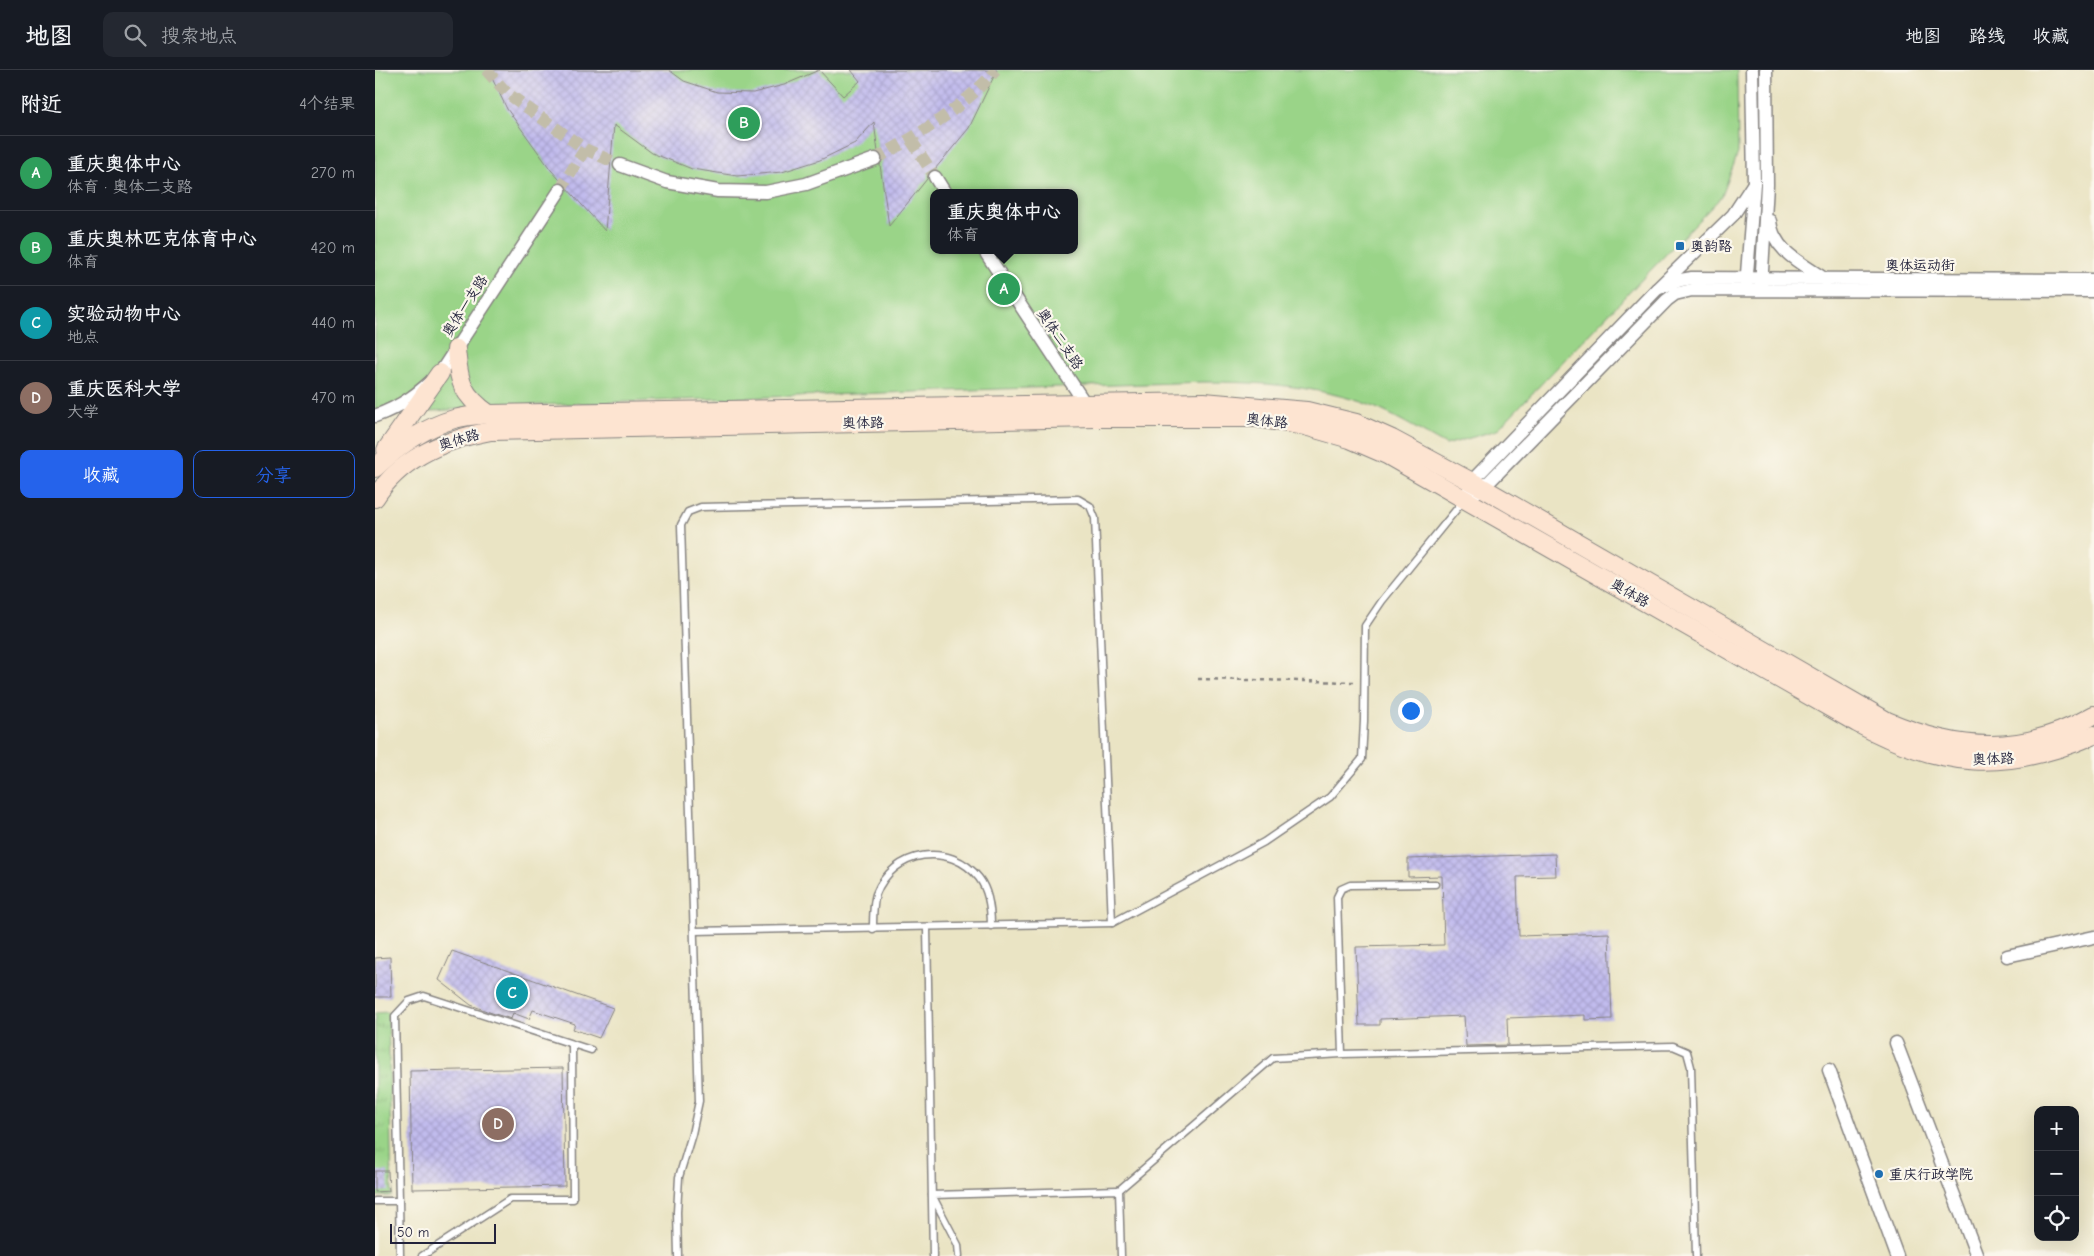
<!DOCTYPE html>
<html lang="zh">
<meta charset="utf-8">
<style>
body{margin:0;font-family:"Comic Neue","LXGW WenKai TC",sans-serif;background:#242831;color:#f1f3f6}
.controls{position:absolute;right:15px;bottom:15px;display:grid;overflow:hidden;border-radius:10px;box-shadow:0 5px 20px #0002}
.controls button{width:45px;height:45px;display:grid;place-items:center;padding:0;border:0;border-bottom:1px solid #363941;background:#171b24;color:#f1f3f6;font:25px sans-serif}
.scale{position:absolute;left:15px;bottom:12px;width:106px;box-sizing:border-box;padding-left:5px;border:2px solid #22223b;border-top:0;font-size:14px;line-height:18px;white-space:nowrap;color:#22223b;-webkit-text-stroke:4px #fbf7ec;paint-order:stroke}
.you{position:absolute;left:1035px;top:640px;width:18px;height:18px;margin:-12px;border:4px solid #fff;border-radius:50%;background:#1a73e8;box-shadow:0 0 0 8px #1a73e833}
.badge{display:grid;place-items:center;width:32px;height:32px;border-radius:50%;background:#2563eb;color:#fff;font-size:16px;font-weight:700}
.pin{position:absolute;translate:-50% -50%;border:2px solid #fff;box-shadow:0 1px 5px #0006}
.popup{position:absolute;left:555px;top:119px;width:148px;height:65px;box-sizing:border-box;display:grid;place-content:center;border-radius:10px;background:#171b24;filter:drop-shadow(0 1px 4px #0005);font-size:16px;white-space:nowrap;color:#9ea1a6}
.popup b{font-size:19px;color:#f1f3f6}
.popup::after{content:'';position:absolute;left:50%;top:100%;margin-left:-10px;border:10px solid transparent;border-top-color:#171b24}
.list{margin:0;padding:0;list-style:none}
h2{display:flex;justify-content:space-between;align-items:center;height:65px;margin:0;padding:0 20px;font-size:21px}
h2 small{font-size:16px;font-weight:400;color:#9ea1a6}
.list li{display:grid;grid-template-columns:32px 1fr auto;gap:15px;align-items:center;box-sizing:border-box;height:75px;padding:0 20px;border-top:1px solid #363941}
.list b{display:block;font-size:19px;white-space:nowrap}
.list p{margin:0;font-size:16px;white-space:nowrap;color:#9ea1a6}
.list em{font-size:16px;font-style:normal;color:#9ea1a6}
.actions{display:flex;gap:10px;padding:15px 20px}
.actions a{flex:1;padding:11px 0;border:1px solid #2563eb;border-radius:10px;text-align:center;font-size:18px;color:#2563eb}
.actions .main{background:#2563eb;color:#fff}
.icon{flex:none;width:28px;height:28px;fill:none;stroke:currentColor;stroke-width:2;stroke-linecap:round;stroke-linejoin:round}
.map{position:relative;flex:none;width:1719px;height:1186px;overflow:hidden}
header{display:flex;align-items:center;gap:30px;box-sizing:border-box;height:70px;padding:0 25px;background:#171b24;border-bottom:1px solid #363941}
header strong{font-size:24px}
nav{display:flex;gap:28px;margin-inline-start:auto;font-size:18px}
.search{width:350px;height:45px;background:#242831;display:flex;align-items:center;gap:12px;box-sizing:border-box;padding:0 18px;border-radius:10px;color:#9ea1a6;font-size:19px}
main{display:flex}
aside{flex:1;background:#171b24}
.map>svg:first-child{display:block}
.grass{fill:url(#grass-tufts);stroke:#5e7b62}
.pitch{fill:#9ad488;stroke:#5e7b62;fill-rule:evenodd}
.building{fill:url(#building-cross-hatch)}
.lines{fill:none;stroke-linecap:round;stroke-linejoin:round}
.street-tunnel{stroke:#c2bda9;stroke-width:12;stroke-dasharray:12 6;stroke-linecap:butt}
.lane-casing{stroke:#868380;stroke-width:9}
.street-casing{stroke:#868380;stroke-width:15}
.secondary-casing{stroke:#868380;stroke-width:20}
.path{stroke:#868380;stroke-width:2.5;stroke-dasharray:4 4;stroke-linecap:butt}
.lane{stroke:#fff;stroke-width:6}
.street{stroke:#fff;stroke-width:12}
.secondary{stroke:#fde4d1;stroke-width:18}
.poi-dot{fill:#1f6fb2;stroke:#fbf7ec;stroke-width:2}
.labels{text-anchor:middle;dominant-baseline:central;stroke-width:4.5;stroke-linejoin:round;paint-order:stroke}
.poi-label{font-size:14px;fill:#22223b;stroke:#fbf7ec;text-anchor:start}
.street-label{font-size:14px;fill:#22223b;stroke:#fbf7ec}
</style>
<header>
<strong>地图</strong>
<div class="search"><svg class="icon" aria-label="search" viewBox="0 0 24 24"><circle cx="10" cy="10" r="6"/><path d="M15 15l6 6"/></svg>搜索地点</div>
<nav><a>地图</a><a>路线</a><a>收藏</a></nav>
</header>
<main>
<aside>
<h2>附近<small>4个结果</small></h2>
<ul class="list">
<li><span class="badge" style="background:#2e9e5b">A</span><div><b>重庆奥体中心</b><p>体育 · 奥体二支路</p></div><em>270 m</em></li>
<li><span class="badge" style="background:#2e9e5b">B</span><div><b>重庆奥林匹克体育中心</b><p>体育</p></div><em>420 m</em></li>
<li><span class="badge" style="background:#0f9aa8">C</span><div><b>实验动物中心</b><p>地点</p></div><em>440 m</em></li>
<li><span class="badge" style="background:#8d6e63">D</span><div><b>重庆医科大学</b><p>大学</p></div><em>470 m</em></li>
</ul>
<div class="actions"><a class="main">收藏</a><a>分享</a></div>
</aside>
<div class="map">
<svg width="1719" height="1186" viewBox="0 0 1719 1186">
<defs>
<pattern id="grass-tufts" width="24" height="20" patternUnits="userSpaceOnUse" patternTransform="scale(1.25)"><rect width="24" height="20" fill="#9ad488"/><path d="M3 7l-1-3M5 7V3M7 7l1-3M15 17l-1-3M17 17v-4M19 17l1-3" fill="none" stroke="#84b676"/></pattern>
<pattern id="building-cross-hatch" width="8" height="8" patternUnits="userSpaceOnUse" patternTransform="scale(1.25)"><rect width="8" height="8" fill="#c1bbed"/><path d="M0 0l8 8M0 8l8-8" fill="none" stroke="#a6a0cc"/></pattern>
</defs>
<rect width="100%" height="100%" fill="#fbf7ec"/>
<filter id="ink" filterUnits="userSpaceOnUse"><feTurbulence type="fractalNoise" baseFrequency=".02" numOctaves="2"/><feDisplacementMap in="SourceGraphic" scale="10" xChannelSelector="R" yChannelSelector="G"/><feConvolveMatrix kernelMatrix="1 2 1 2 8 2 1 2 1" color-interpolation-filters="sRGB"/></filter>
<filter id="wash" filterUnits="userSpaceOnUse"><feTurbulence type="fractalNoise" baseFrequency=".0096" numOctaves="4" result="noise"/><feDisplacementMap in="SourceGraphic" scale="20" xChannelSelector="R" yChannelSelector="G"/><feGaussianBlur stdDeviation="1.12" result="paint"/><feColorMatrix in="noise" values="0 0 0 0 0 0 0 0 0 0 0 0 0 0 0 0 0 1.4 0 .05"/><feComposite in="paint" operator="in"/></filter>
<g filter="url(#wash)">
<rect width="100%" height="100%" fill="#eae4c4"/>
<!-- grass -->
<path class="grass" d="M 13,942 L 17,1126 L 0,1126 L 0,943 Z"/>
<!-- pitch -->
<path class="pitch" d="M 0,0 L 1362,0 L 1363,83 L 1347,126 L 1122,360 L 1071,375 C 1043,360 1015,342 986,332 C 933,315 883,312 828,312 L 132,336 L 0,345 ZM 559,123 L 699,123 L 699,180 L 559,180 Z"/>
<g id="blocks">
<!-- building -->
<g class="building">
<path d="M 113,0 L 294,0 L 309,11 L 342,22 L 378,23 L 409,15 L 444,0 L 468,26 L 485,11 L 476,0 L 622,0 L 594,58 L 560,99 L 553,103 L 552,109 L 514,156 L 505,95 L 508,87 L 503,82 L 499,52 L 480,73 L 445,90 L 407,102 L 362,106 L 317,99 L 277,83 L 239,55 L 230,161 L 176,100 L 132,39 Z"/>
<path d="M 1180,784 L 1181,806 L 1142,807 L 1144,866 L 1234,863 L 1237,949 L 1210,950 L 1210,945 L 1132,948 L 1133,975 L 1091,976 L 1089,946 L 1005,949 L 1005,955 L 984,955 L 981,877 L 1069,875 L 1067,806 L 1033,807 L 1033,789 Z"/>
<path d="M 77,881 L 238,938 L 224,968 L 198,959 L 200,954 L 158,940 L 154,949 L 138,943 L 136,949 L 117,943 L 96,935 L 64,910 Z"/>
<path d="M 15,887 L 16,927 L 0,927 L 0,888 Z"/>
<path d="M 188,998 L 190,1116 L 37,1119 L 35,1001 Z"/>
<path d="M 0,1101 L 13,1101 L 14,1121 L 0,1122 Z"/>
</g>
</g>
</g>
<g filter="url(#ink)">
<use href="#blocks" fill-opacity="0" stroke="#868380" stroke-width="1"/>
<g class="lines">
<!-- street-tunnel -->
<g class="street-tunnel">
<path d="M 111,0 L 132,23 L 210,79 L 245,95"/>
<path d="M 536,70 L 560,107"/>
<path d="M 500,89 C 544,65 588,38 621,0"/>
<path d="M 185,120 L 210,79"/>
</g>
<!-- lane casing -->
<g class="lane-casing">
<g id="lane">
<path d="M 552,858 L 558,1186"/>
<path d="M 498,859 C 498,848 498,834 501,824 C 518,780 575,771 604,808 C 614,821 616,840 616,856"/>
<path d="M 319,861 L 737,853 L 889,772 L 955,727 L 987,689 L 989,651 L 990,556 L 1007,531 L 1089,430"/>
<path d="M 967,984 L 962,827 L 966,819 L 975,815 L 1060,814"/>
<path d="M 744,1120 L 898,988 L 967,984 L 1298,976 L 1312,982 L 1316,997 L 1321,1186"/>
<path d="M 0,1131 L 24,1131 L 20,946 L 34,931 L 49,926 L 216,980"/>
<path d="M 24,1131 L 25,1186"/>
<path d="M 47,1186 L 135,1129 L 198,1129 L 197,974"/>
<path d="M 303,1186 L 302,1142 L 304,1107 L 317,1064 L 324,1031 L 306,455 L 313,442 L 326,437 L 703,429 L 715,436 L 720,448 L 737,853"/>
<path d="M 584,1186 L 583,1175 L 557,1125 L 744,1120 L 746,1186"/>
</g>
</g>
<!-- street casing -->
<g class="street-casing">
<g id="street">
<path d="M 245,95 L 292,112 L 343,121 L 391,122 L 431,114 L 500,89"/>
<path d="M 560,107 L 570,123"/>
<path d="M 1395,151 C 1398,181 1428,194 1451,210"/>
<path d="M 609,180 L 713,338"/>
<path d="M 1371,217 L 1379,113 L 1377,0"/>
<path d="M 1386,218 L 1392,115 L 1391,0"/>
<path d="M 1282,219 L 1306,210 L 1317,208 L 1719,210"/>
<path d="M 0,346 C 28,336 44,323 65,303 L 185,120"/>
<path d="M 1094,419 L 1096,412 L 1282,219 L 1358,145 L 1379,113"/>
<path d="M 1102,422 L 1108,418 L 1292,230 L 1300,224 L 1317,220 L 1719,221"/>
<path d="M 1632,886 L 1719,867"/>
<path d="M 1521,973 L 1602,1186"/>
<path d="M 1454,1000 L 1522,1186"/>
</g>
</g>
<!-- secondary casing -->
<g class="secondary-casing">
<g id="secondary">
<path d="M 81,279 C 84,312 86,324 114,344"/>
<path d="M 11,380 L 65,303"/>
<path d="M 0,398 C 23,376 48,358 79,349 C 90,346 103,345 114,344 L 829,332 L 932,341 L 981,353 L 1017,369 L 1108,418 L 1512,651 C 1585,682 1648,686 1719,645"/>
<path d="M 0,428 C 26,387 71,369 116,361 L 721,348 L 881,348 L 930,356 L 975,369 L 1012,385 L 1482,653 C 1567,699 1630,703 1719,665"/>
</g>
</g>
<!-- path -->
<path class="path" d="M 823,609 L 981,612"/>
<!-- lane -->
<use href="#lane" class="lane"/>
<!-- street -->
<use href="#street" class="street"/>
<!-- secondary -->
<use href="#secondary" class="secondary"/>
</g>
</g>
<!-- markers -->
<g class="poi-dot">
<rect x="1300" y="171" width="10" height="10" rx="2.5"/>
<circle cx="1504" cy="1104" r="5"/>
</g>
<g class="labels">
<!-- poi labels -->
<g class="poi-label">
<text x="1315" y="176">奥韵路</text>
<text x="1514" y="1104">重庆行政学院</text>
</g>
<!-- street labels -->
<g class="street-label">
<text x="1545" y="195">奥体运动街</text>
<text transform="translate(90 236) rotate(-57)">奥体一支路</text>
<text transform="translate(685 269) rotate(56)">奥体二支路</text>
<text transform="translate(892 351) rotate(6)">奥体路</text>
<text transform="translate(488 353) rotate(-1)">奥体路</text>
<text transform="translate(84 370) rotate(-17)">奥体路</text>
<text transform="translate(1255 523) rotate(30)">奥体路</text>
<text transform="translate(1618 689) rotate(-2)">奥体路</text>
</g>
</g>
</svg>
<div class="controls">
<button>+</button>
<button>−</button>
<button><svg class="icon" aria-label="locate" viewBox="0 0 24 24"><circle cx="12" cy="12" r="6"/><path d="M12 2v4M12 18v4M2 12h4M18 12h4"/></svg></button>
</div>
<div class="scale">50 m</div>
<div class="you"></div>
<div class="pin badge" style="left:629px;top:219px;background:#2e9e5b">A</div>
<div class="popup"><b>重庆奥体中心</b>体育</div>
<div class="pin badge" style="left:369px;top:53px;background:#2e9e5b">B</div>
<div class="pin badge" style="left:137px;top:923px;background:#0f9aa8">C</div>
<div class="pin badge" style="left:123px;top:1054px;background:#8d6e63">D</div>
</div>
</main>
